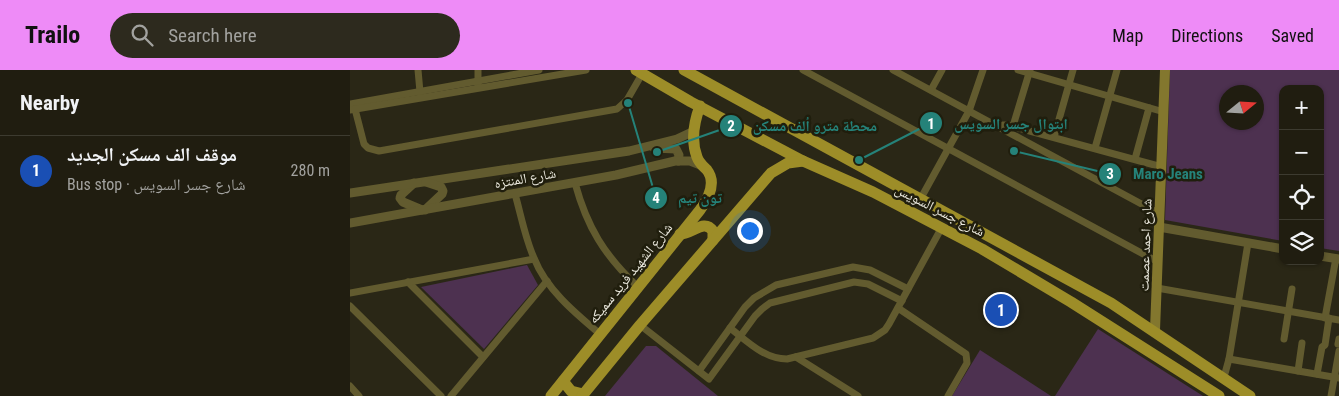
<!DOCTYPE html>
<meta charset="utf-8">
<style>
body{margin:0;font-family:"Roboto Condensed","Noto Naskh Arabic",sans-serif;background:#2d2a1e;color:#f1f3f6}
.controls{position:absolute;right:15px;top:15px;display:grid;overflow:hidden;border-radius:10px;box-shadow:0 1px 4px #0004}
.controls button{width:45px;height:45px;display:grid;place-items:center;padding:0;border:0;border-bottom:1px solid #3d3b30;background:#201d10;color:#f1f3f6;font:25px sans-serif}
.compass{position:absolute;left:869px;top:15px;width:45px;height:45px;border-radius:50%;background:#201d10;box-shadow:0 1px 4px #0004;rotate:72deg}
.you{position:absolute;left:399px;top:160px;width:18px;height:18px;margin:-12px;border:4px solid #fff;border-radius:50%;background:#1a73e8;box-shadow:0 0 0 8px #1a73e833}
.badge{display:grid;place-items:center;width:32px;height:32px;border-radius:50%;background:#ee8bf7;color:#fff;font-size:16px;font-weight:700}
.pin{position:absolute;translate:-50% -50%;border:2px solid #fff;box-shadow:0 1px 5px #0006}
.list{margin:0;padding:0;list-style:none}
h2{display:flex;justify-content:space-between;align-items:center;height:65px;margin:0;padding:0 20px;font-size:21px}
h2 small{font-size:16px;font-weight:400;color:#a2a29f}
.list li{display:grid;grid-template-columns:32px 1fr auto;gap:15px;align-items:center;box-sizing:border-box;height:70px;padding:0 20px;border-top:1px solid #3d3b30}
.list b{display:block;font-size:19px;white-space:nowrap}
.list p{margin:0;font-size:16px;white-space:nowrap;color:#a2a29f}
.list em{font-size:16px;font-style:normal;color:#a2a29f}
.icon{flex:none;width:28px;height:28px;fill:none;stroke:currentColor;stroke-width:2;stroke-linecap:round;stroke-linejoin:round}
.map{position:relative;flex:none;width:989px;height:326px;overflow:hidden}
header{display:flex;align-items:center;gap:30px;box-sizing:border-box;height:70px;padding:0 25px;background:#ee8bf7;color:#111}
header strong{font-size:24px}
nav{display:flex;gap:28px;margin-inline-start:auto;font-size:18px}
.search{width:350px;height:45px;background:#2d2a1e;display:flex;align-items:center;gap:12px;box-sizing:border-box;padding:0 18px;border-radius:28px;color:#a2a29f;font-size:19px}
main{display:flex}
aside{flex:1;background:#201d10}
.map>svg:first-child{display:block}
.green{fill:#4d3150;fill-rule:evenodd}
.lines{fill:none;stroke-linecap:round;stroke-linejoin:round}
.minor{stroke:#625b2f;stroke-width:7}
.tertiary{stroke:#625b2f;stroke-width:9}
.secondary{stroke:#83772e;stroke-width:10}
.primary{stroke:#9d8d28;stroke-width:11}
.labels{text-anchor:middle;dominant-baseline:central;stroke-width:5;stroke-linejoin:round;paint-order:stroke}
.street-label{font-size:14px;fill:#ebe9de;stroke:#201e0d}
.leader{fill:none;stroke:#258279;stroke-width:2}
.callout-dot{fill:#258279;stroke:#201e0d;stroke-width:2}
.mark-label{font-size:15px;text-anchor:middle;font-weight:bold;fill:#fff}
.callout-label{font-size:15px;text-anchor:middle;font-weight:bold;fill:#258279;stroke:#201e0d;stroke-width:5;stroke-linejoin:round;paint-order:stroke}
</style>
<header>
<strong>Trailo</strong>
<div class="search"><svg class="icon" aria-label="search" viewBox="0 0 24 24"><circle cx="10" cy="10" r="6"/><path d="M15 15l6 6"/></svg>Search here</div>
<nav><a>Map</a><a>Directions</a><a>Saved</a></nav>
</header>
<main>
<aside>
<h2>Nearby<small></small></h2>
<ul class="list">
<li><span class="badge" style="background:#1a4fb4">1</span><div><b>موقف الف مسكن الجديد</b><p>Bus stop · شارع جسر السويس</p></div><em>280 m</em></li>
</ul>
</aside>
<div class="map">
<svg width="989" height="326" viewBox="0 0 989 326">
<rect width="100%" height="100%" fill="#2a2716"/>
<!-- green -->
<g class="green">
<path d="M 820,0 L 989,0 L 989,181 L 970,178 L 970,19 L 933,19 L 933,171 L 815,150 ZM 906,22 L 906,52 L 876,52 L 876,22 Z"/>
<path d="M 177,195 L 188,215 L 134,279 L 71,217 Z"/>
<path d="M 748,259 L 853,326 L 705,326 Z"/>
<path d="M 296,276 L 306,276 L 368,326 L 255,326 Z"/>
<path d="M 630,280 L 701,326 L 602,326 Z"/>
</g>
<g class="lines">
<!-- minor -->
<g class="minor">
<path d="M 68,0 L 70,22"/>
<path d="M 128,0 L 128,15"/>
<path d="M 453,0 L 808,192"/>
<path d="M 543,0 L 810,144"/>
<path d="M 668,0 L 814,42"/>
<path d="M 581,20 L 592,0"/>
<path d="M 0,34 L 189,0"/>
<path d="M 5,39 L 14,74 L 18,78 L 29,81 L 267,39 L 277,30 L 292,4"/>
<path d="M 0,40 L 236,0"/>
<path d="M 645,55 L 657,55 L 812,97"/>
<path d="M 663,56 L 680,0"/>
<path d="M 704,67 L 723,0"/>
<path d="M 745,78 L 767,0"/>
<path d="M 785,89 L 799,38"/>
<path d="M 225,113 C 237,157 254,185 288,217"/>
<path d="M 165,124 C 171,145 175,168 184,188 C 196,219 225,243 250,264"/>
<path d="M 571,128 L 619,41 L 633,0"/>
<path d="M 58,212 L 133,287"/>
<path d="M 807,218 L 989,250"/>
<path d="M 0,223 L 184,189"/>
<path d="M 0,236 L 91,326"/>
<path d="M 548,238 L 616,284 L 617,293 L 598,326"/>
<path d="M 975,248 L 986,188"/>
<path d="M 290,255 L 359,309 L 405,246 L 412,239 L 420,233 L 504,212 L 518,214 L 552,231"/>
<path d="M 380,258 C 397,271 414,289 437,289 L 523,268 L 535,260 L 539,254 L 592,157"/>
<path d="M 934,269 L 942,219"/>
<path d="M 988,274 L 989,269"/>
<path d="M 446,287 L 508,326"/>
<path d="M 879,289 L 989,308"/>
<path d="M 349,301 L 395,237 L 404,228 L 426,215 L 503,197 L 520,200 L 558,219"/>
<path d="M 948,301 L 952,273"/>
<path d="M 967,304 L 972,277 L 975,275 L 979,248"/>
<path d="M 874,307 L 879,289 L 898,173"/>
<path d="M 0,316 L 9,326"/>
<path d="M 101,326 L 197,211"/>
<path d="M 981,326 L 989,281"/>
</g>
<!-- tertiary -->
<g class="tertiary">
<path d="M 304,78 L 326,79 L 329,85 L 328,91"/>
<path d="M 64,113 L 51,125 L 50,128 L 53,132 L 72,140"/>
<path d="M 0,123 L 279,81 L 327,69 L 344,61"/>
<path d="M 75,140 L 92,124 L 93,121 L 91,117 L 76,112"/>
<path d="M 0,153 L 266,105 L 325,91 L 340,91 L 353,96"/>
<path d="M 809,157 L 933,179"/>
<path d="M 970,186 L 989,189"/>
</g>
<!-- secondary -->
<path class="secondary" d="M 805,260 L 815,0"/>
<!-- primary -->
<g class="primary">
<path d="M 286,0 L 341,32 L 453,91 L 523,122 L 632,179 L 721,232 L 869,326"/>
<path d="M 334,0 L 761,233 L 900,326"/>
<path d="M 330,164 C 343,164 354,148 363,161 L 363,170"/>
<path d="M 213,311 L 221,321 L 233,324"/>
<path d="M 201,326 L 350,140 C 358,129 367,113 357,100 C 353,96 349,93 347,87 C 341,71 344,52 350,36"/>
<path d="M 232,326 L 290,255 L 421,103 L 438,93 L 453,91"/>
</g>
</g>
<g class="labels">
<!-- street labels -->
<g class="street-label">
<text transform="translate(175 108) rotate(-10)">شارع المنتزه</text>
<text transform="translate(590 140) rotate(27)">شارع جسر السويس</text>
<text transform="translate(795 175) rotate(-88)">شارع احمد عصمت</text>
<text transform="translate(280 203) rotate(-51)">شارع الشهيد فريد سميكه</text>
</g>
</g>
<!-- callouts -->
<path class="leader" d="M509 90L581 53M307 82L381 56M664 81L760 104M278 33L306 128"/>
<g class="callout-dot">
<circle cx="509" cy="90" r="5"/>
<circle cx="307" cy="82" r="5"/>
<circle cx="664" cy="81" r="5"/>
<circle cx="278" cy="33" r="5"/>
<circle cx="581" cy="53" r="12"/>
<circle cx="381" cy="56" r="12"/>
<circle cx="760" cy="104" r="12"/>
<circle cx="306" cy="128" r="12"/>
</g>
<g class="mark-label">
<text x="581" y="59">1</text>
<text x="381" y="61">2</text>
<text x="760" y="109">3</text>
<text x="306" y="133">4</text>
</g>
<g class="callout-label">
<text x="661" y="59">ابتوال جسر السويس</text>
<text x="465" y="61">محطة مترو ألف مسكن</text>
<text x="818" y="109">Maro Jeans</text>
<text x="350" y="133">تون تيم</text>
</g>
</svg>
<div class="controls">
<button>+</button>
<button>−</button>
<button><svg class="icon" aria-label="locate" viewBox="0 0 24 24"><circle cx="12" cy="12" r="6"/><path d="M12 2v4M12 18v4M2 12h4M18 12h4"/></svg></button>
<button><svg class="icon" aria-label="layers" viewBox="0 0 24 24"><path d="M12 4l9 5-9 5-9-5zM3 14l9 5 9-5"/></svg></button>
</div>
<svg class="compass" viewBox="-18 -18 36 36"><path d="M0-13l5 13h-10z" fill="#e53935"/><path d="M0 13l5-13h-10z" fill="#a2a29f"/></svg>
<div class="you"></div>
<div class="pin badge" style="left:651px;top:240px;background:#1a4fb4">1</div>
</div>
</main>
